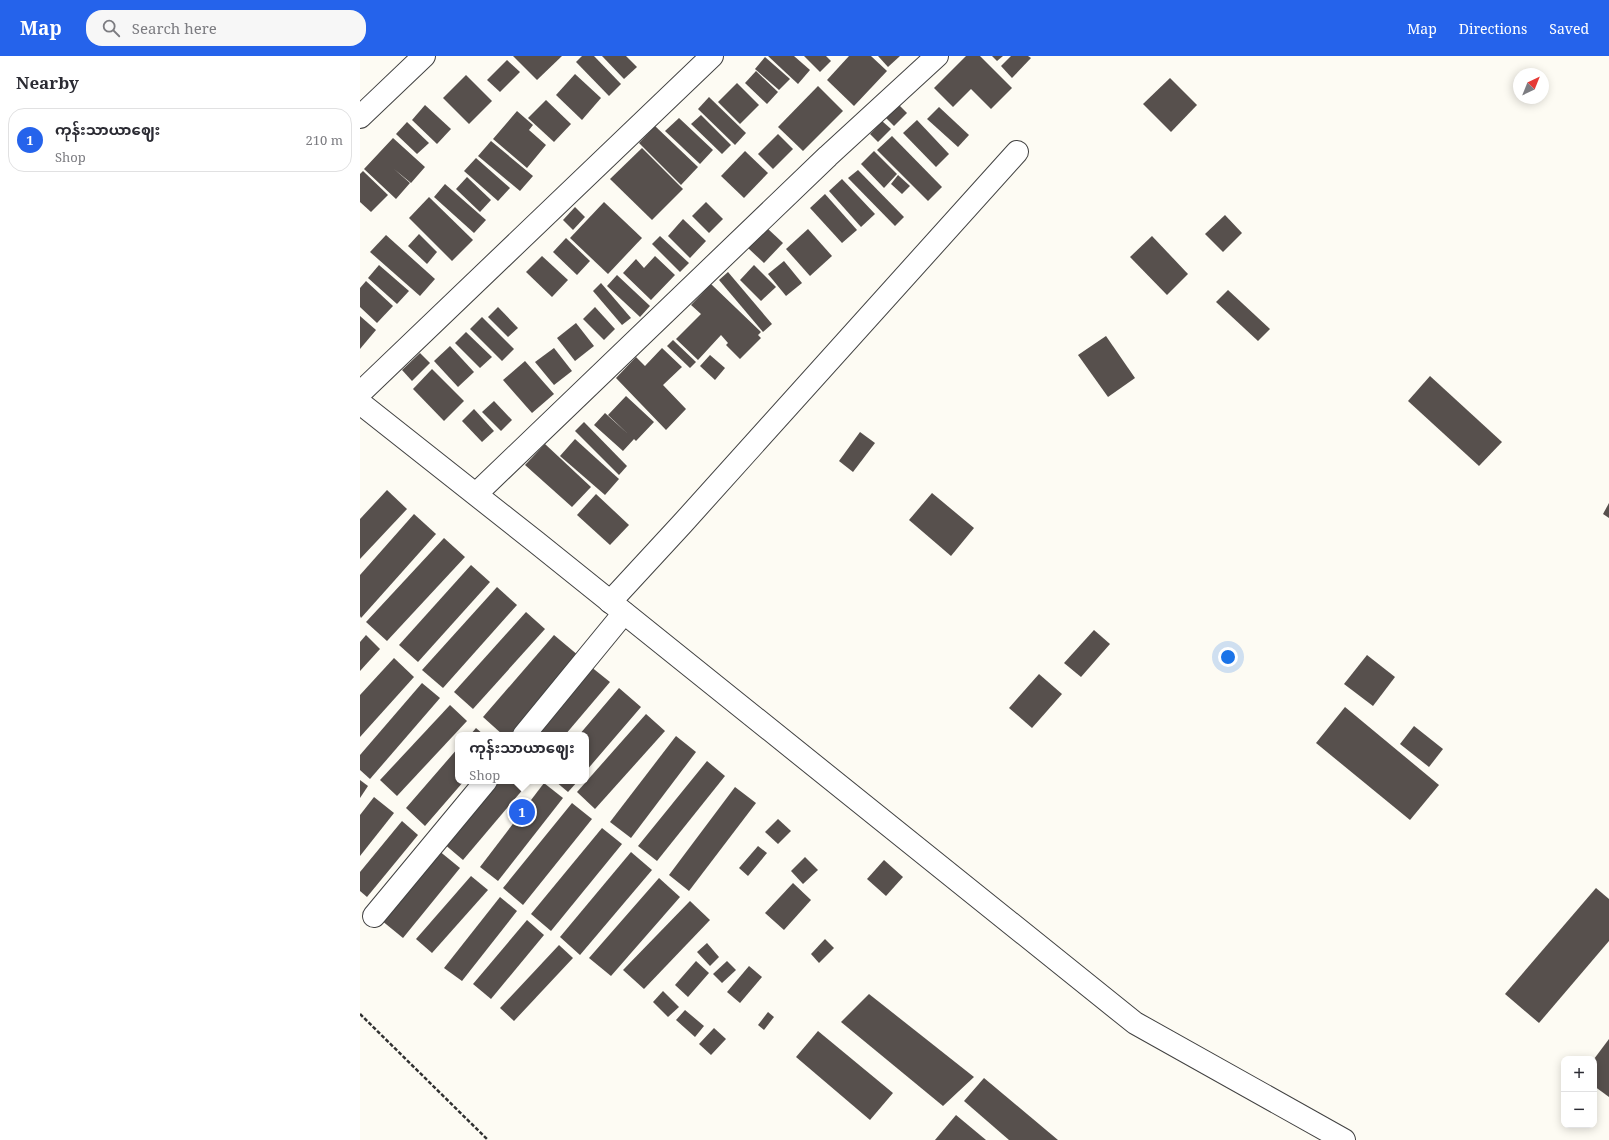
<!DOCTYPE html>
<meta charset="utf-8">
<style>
body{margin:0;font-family:"Noto Serif","Noto Sans Myanmar",serif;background:#f7f7f7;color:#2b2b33}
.controls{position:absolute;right:12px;bottom:12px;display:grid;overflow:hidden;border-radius:8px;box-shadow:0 2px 10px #0003}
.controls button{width:36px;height:36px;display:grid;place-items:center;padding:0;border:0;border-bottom:1px solid #e1e1e2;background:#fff;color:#2b2b33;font:20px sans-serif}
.compass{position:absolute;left:1153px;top:12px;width:36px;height:36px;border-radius:50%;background:#fff;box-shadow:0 2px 10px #0003;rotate:43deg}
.you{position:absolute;left:868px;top:601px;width:14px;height:14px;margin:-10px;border:3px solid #fff;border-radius:50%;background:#1a73e8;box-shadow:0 0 0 6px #1a73e833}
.badge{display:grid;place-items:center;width:26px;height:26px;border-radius:50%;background:#2563eb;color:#fff;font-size:13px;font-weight:700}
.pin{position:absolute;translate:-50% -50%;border:2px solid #fff;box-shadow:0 1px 4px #0006}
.popup{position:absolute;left:95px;top:676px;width:134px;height:52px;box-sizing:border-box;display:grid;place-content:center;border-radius:8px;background:#fff;filter:drop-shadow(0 1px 3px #0005);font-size:13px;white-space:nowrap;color:#7c7c81}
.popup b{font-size:15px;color:#2b2b33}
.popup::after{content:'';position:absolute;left:50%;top:100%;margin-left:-8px;border:8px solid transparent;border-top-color:#fff}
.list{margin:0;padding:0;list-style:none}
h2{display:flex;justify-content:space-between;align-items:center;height:52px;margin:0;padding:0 16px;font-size:17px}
h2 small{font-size:13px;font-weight:400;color:#7c7c81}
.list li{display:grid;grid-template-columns:26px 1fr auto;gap:12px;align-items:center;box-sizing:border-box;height:64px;margin:0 8px 8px;padding:0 8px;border:1px solid #e1e1e2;border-radius:16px}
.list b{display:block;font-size:15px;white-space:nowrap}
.list p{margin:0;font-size:13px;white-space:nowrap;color:#7c7c81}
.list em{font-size:13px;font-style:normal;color:#7c7c81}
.icon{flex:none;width:22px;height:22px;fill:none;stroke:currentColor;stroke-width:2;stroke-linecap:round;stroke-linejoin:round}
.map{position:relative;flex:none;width:1249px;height:1084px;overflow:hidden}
header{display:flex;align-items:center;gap:24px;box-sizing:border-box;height:56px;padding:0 20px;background:#2563eb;color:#fff}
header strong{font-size:19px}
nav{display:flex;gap:22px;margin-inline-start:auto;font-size:14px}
.search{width:280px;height:36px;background:#f7f7f7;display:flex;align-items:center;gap:10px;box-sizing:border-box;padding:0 14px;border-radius:16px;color:#7c7c81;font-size:15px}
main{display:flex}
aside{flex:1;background:#fff}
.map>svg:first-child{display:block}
.building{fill:#57504d}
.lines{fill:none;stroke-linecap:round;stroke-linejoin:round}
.minor-casing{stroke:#424242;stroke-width:24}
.path{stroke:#313131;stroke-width:2.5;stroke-dasharray:4 2;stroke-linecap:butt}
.minor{stroke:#fff;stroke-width:22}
</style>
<header>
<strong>Map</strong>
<div class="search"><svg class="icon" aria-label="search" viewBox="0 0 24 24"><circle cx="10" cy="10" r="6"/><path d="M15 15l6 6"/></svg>Search here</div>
<nav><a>Map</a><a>Directions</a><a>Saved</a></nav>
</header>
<main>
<aside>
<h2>Nearby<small></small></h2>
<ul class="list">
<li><span class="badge">1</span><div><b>ကုန်းသာယာဈေး</b><p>Shop</p></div><em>210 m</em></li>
</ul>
</aside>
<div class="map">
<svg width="1249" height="1084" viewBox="0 0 1249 1084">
<rect width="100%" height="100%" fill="#fdfbf3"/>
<!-- building -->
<g class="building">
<path d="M 153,0 L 202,0 L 177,24 Z"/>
<path d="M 222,0 L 234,0 L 261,28 L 249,40 L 216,6 Z"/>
<path d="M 242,0 L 266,0 L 277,11 L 264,23 Z"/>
<path d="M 408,0 L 434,0 L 450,14 L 438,28 Z"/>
<path d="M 444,0 L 466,0 L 471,5 L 460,16 Z"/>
<path d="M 489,0 L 511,0 L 527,15 L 494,50 L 467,24 Z"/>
<path d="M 518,0 L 540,0 L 528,11 Z"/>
<path d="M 606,0 L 620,0 L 652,32 L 631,53 L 611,33 L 593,51 L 574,32 Z"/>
<path d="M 632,0 L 643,0 L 637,5 Z"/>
<path d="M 651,0 L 668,0 L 671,2 L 652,22 L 641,10 Z"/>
<path d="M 405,1 L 430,23 L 419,34 L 395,13 Z"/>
<path d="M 147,4 L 160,16 L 140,36 L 127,24 Z"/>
<path d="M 396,15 L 418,36 L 407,48 L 385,27 Z"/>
<path d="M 215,18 L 241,42 L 222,64 L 196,39 Z"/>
<path d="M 106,19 L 132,45 L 109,68 L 83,42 Z"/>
<path d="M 810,22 L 837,49 L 811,76 L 783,48 Z"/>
<path d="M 377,27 L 399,49 L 380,68 L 358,46 Z"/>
<path d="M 458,30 L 483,55 L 443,95 L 418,71 Z"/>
<path d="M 349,41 L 386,77 L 375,89 L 338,53 Z"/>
<path d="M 186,44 L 211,68 L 194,86 L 168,62 Z"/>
<path d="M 65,49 L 91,73 L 77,88 L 52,64 Z"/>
<path d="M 539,49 L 547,57 L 534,70 L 526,62 Z"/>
<path d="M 579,51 L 609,79 L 598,91 L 567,63 Z"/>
<path d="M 157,55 L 173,69 L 169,74 L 186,89 L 167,112 L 133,83 Z"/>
<path d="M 341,59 L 371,89 L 362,98 L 331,68 Z"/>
<path d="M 319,62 L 353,94 L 340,108 L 305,75 Z"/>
<path d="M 557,64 L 589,98 L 576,111 L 543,77 Z"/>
<path d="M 522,65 L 531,73 L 518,86 L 510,78 Z"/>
<path d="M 47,66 L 69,87 L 57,98 L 36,78 Z"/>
<path d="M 295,70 L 338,111 L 321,129 L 279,87 Z"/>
<path d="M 418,78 L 433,93 L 413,113 L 398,98 Z"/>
<path d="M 532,80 L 582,131 L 568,145 L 517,94 Z"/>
<path d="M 33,82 L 65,111 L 51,127 L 34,113 L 50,127 L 36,143 L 4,113 Z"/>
<path d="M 131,85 L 173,120 L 160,135 L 118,100 Z"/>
<path d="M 282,92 L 323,133 L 292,164 L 250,123 Z"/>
<path d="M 385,95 L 408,117 L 384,142 L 361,120 Z"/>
<path d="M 514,95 L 537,118 L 524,132 L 501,108 Z"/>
<path d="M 116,102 L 150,132 L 138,145 L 104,115 Z"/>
<path d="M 498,114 L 544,161 L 535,170 L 488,122 Z"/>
<path d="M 3,115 L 28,139 L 11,156 L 0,146 L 0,118 Z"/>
<path d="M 538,119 L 550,130 L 542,138 L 531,128 Z"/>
<path d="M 107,121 L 131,144 L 120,156 L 96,133 Z"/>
<path d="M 482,123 L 515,158 L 501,171 L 469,135 Z"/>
<path d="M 85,128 L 126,164 L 114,177 L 74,141 Z"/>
<path d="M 465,138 L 497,174 L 482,187 L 450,152 Z"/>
<path d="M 69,141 L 113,184 L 92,205 L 49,162 Z"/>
<path d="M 244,146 L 282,182 L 248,218 L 210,182 Z"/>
<path d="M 346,146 L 363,163 L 349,177 L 332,160 Z"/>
<path d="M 215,151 L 225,161 L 213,174 L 203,164 Z"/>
<path d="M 865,159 L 882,177 L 863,196 L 845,178 Z"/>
<path d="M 323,163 L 346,185 L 330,202 L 308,180 Z"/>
<path d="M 407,172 L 423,187 L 404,207 L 388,192 Z"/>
<path d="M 448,173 L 472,200 L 450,220 L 426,193 Z"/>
<path d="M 59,178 L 77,196 L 67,208 L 48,190 Z"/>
<path d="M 26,179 L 75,223 L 60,240 L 10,196 Z"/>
<path d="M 300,180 L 329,207 L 320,216 L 292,188 Z"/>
<path d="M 792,180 L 828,218 L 807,239 L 770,201 Z"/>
<path d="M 206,182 L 230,205 L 217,219 L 193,196 Z"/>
<path d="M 182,200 L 208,224 L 192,241 L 166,216 Z"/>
<path d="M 295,200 L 315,219 L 291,244 L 263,217 L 276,203 L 284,212 Z"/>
<path d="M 424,205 L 442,227 L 426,240 L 408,218 Z"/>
<path d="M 19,209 L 49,235 L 37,248 L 8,222 Z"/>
<path d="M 394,209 L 416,231 L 401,245 L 380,224 Z"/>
<path d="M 368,216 L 412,268 L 403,276 L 359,224 Z"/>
<path d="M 257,219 L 290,250 L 280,261 L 247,230 Z"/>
<path d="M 6,225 L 33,250 L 17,267 L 0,251 L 0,232 Z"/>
<path d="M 241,227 L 271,262 L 262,269 L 233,235 Z"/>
<path d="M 351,228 L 401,276 L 398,279 L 401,282 L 380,303 L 366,289 L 368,287 L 361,279 L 338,304 L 316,283 L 341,258 L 331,249 Z"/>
<path d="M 868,234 L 910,273 L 898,285 L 856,246 Z"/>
<path d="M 138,251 L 158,272 L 148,281 L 128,261 Z"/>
<path d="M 235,251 L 255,273 L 244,284 L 223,263 Z"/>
<path d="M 0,260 L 16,274 L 0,293 Z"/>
<path d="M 122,261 L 154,293 L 142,305 L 110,273 Z"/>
<path d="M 216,267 L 234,290 L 215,305 L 197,282 Z"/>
<path d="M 106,276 L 132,301 L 120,312 L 95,287 Z"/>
<path d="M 746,280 L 775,322 L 748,341 L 718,299 Z"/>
<path d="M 313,284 L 336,306 L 330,312 L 307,290 Z"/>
<path d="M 90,290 L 114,316 L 98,331 L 74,305 Z"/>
<path d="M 194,292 L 212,315 L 194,329 L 175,306 Z"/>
<path d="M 302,292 L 322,311 L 303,329 L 326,353 L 306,374 L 256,322 L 276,301 L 285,310 Z"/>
<path d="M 60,297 L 70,307 L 52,325 L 42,314 Z"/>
<path d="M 350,299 L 365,312 L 355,324 L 340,310 Z"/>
<path d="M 165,305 L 194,338 L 172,357 L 143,324 Z"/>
<path d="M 72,313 L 104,345 L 84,365 L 53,333 Z"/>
<path d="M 1070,320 L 1142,386 L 1119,410 L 1048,345 Z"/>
<path d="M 266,340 L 294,366 L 276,385 L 274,383 L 263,395 L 234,369 L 245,357 L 268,378 L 248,359 Z"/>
<path d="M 134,345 L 152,364 L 141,375 L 122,356 Z"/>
<path d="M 114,353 L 134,375 L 122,386 L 102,365 Z"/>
<path d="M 224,366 L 267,410 L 259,419 L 215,375 Z"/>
<path d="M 500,376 L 515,387 L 493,416 L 479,405 Z"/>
<path d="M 215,383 L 259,423 L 245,439 L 200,400 Z"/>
<path d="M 185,388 L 231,431 L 212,451 L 165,409 Z"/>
<path d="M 27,434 L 47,453 L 0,503 L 0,463 Z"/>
<path d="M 572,437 L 614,472 L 591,500 L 549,464 Z"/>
<path d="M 236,438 L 269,469 L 250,489 L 217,459 Z"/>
<path d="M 1249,447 L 1249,462 L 1243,458 Z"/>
<path d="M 54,458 L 76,478 L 1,562 L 0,560 L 0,519 Z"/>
<path d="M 84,482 L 105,501 L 27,585 L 6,566 Z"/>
<path d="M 111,509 L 130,526 L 58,606 L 39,589 Z"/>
<path d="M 137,531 L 157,549 L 83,632 L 62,614 Z"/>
<path d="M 166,556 L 185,573 L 113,653 L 94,636 Z"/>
<path d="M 734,574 L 750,588 L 721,621 L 704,607 Z"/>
<path d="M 6,579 L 20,593 L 0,615 L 0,586 Z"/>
<path d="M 194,579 L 219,600 L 150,679 L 143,679 L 123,661 Z"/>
<path d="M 1007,599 L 1035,621 L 1013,650 L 984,628 Z"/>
<path d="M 34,602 L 54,621 L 0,681 L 0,639 Z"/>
<path d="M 230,610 L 250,626 L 205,679 L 172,679 Z"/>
<path d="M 679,618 L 702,638 L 672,672 L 649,652 Z"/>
<path d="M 62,627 L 80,642 L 10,723 L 0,714 L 0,699 Z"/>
<path d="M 259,632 L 281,651 L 226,715 L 226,679 L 219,679 Z"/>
<path d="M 90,649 L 107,665 L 37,740 L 20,724 Z"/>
<path d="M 985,651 L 1079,729 L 1050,764 L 956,687 Z"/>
<path d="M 286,658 L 305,675 L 235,753 L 217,736 Z"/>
<path d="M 1054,670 L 1083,693 L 1069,711 L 1040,688 Z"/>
<path d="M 116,672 L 124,679 L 110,679 Z"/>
<path d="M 316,680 L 336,696 L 271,782 L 250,766 Z"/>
<path d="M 98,692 L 98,725 L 104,725 L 65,770 L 46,752 Z"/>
<path d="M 347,705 L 365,720 L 297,805 L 278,790 Z"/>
<path d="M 0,724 L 8,730 L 0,742 Z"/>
<path d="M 136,725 L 170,725 L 103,804 L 83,787 Z"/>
<path d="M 195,725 L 218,725 L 208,736 Z"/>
<path d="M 184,727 L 203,742 L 138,825 L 120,811 Z"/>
<path d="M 375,731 L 396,747 L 329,835 L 309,819 Z"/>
<path d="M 14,741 L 34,757 L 0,800 L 0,759 Z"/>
<path d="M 212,747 L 232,763 L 163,849 L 143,832 Z"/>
<path d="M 418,763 L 431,775 L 418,788 L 405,776 Z"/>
<path d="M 42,765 L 58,779 L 7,841 L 0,835 L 0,816 Z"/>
<path d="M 242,772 L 262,788 L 191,875 L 171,858 Z"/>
<path d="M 398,790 L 407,797 L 388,820 L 379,812 Z"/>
<path d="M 78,794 L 100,812 L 43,882 L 21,864 Z"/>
<path d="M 271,796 L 292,814 L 220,899 L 200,881 Z"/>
<path d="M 445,801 L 458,814 L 443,828 L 431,815 Z"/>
<path d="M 524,804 L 543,821 L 526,840 L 507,823 Z"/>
<path d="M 111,820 L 128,834 L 72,897 L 56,883 Z"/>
<path d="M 299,822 L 320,841 L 251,920 L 229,902 Z"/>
<path d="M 433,827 L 451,844 L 424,874 L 405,857 Z"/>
<path d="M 1236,832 L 1249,843 L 1249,885 L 1179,967 L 1145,938 Z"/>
<path d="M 140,841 L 157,855 L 102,925 L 84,912 Z"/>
<path d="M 330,845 L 350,864 L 284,933 L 263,914 Z"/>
<path d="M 167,864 L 184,879 L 131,943 L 113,928 Z"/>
<path d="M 465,883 L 474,892 L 459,907 L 451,898 Z"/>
<path d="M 347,887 L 359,901 L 350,910 L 337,896 Z"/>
<path d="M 199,889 L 213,902 L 154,965 L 140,952 Z"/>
<path d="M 336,905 L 349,917 L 328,941 L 315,929 Z"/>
<path d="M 367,905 L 376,914 L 362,927 L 353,918 Z"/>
<path d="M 389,910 L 402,921 L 380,947 L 367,936 Z"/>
<path d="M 303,935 L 319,951 L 308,961 L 293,946 Z"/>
<path d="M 509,938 L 614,1021 L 583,1050 L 481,966 Z"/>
<path d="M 325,954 L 344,970 L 335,981 L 316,964 Z"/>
<path d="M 408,956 L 414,961 L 404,974 L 398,969 Z"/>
<path d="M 354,972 L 366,983 L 351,999 L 339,988 Z"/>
<path d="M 458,975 L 533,1037 L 510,1064 L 436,1001 Z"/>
<path d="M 1249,983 L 1249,1041 L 1234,1030 L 1234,1003 Z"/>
<path d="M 624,1022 L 698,1084 L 649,1084 L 604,1045 Z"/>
<path d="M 596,1059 L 626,1084 L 575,1084 Z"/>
</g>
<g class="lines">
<!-- minor casing -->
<g class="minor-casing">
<g id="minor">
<path d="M 0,61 L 64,0"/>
<path d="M 0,337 L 352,0"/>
<path d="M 0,347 L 176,486 L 775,967 L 984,1084"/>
<path d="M 116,438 L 468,100 L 577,0"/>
<path d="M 250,546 L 322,468 L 657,96"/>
<path d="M 164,679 L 264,557"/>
<path d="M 14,860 L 126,725"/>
</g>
</g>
<!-- path -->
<path class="path" d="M 0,958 L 128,1084"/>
<!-- minor -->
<use href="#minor" class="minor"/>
</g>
</svg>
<div class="controls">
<button>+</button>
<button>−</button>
</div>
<svg class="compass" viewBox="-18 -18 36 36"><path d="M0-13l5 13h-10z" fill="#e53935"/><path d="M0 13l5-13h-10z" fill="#7c7c81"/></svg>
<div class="you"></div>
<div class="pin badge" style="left:162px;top:756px">1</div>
<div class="popup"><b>ကုန်းသာယာဈေး</b>Shop</div>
</div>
</main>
